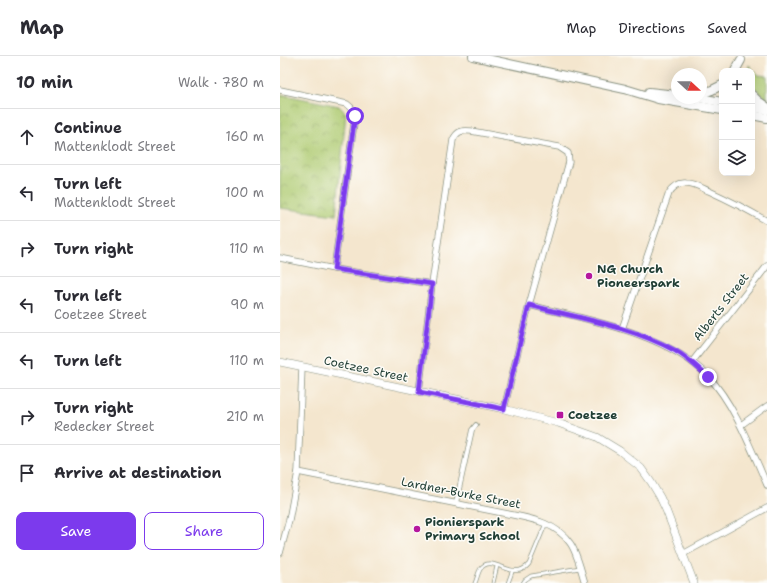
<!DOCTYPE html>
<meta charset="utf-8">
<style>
body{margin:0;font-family:"Shantell Sans",sans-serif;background:#f7f7f7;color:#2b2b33}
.controls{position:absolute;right:12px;top:12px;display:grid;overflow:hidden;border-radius:8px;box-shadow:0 4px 16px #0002}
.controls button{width:36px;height:36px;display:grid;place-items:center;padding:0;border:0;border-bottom:1px solid #e1e1e2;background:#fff;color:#2b2b33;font:20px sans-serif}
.compass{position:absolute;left:391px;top:12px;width:36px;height:36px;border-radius:50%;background:#fff;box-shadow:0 4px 16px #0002;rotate:111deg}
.stop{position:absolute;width:12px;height:12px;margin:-9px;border:3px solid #7c3aed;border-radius:50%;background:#fff}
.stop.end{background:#7c3aed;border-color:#fff;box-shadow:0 1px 4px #0008}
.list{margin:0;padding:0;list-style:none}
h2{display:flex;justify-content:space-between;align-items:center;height:52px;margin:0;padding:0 16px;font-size:17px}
h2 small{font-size:13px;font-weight:400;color:#7c7c81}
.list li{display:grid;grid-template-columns:26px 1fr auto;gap:12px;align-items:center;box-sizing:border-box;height:56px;padding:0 16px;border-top:1px solid #e1e1e2}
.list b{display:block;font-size:15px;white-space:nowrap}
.list p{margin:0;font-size:13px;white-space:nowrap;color:#7c7c81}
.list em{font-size:13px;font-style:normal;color:#7c7c81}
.actions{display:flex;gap:8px;padding:12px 16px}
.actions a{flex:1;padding:9px 0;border:1px solid #7c3aed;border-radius:8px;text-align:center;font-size:14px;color:#7c3aed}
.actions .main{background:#7c3aed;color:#fff}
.icon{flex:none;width:22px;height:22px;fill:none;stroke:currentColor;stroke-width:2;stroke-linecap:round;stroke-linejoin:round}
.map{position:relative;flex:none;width:487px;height:527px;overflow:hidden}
header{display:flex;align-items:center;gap:24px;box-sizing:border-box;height:56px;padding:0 20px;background:#fff;border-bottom:1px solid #e1e1e2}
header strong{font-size:19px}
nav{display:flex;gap:22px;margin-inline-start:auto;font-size:14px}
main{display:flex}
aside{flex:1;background:#fff}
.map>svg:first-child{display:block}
.green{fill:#afcb72;stroke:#678453}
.park{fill:url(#park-crowns);stroke:#678453}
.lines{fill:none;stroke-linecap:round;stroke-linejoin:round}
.service-casing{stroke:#8a9281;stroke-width:4.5}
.pedestrian-casing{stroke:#8a9281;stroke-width:5.5}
.minor-casing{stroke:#8a9281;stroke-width:7}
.tertiary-casing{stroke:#8a9281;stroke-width:8}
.secondary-casing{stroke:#8a9281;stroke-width:10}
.service{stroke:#fff;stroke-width:3}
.pedestrian{stroke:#fff;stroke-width:4}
.minor{stroke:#fff;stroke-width:5.5}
.tertiary{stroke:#fff;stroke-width:7}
.secondary{stroke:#fff;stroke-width:8}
.route{stroke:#7c3aed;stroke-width:5}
.poi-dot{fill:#b5179e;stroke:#fdfcf7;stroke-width:1.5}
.labels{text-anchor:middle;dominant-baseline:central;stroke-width:3;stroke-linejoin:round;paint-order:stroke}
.poi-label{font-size:12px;font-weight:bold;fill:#1f3d34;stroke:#fdfcf7;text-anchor:start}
.street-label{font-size:12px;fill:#1f3d34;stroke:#fdfcf7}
</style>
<header>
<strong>Map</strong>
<nav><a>Map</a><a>Directions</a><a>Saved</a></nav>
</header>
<main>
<aside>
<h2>10 min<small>Walk · 780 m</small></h2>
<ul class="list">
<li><svg class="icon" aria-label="ahead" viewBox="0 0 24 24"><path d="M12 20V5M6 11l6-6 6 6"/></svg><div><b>Continue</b><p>Mattenklodt Street</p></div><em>160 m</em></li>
<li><svg class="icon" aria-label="left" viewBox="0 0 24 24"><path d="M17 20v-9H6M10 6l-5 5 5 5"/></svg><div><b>Turn left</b><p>Mattenklodt Street</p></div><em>100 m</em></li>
<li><svg class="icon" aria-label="right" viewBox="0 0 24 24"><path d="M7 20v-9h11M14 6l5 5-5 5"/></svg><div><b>Turn right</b></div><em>110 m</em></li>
<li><svg class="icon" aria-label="left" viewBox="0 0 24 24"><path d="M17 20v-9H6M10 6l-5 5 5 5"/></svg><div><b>Turn left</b><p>Coetzee Street</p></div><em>90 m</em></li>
<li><svg class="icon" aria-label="left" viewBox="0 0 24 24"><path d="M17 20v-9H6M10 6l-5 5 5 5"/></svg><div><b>Turn left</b></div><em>110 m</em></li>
<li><svg class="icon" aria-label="right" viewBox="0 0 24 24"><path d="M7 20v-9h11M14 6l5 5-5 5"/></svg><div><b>Turn right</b><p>Redecker Street</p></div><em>210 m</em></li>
<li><svg class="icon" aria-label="arrive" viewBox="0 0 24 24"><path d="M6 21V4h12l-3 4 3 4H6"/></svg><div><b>Arrive at destination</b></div></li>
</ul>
<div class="actions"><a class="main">Save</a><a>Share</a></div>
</aside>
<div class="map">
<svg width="487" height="527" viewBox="0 0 487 527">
<defs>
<pattern id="park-crowns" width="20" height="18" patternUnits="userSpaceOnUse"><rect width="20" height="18" fill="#afcb72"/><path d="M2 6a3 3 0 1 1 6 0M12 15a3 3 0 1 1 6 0" fill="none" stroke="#8ea65e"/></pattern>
</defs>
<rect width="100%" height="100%" fill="#fdfcf7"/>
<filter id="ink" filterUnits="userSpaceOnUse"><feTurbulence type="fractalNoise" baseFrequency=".025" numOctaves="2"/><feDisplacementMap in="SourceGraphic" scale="8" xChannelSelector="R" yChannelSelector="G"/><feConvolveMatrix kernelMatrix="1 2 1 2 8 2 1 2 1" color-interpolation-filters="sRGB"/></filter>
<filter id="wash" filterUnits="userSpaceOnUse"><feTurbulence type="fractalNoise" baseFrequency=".012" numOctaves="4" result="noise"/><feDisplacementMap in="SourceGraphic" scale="16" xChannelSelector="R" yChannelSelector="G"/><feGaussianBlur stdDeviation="0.9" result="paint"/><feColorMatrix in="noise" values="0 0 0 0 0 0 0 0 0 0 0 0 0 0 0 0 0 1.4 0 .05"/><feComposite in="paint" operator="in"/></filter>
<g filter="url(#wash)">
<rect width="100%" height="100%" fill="#f4e6ce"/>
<!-- green -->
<path class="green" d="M 469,9 L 478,19 L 487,20 L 487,44 L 472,29 L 472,15 L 469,15 Z"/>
<!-- park -->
<path class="park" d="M 0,38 L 59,50 L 66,57 L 56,159 L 0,152 Z"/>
</g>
<g filter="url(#ink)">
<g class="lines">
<!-- service casing -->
<g class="service-casing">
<g id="service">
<path d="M 195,527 C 197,523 198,516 201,512 C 213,497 233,527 249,508 L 266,467"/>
<path d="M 213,527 L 217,510"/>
<path d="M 228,527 L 232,516"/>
<path d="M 243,527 L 245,524 L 251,520 L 300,512"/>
</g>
</g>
<!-- pedestrian casing -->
<g class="pedestrian-casing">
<path id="pedestrian" d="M 176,447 L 192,374 L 196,369"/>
</g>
<!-- minor casing -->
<g class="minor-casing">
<g id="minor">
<path d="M 0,34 L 67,48 C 72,52 74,54 75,60 L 54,213"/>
<path d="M 0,202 L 54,213 L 152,228"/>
<path d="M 249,249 C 307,264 385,276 428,320 C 455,349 471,393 487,429"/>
<path d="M 342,273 L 389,137 C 393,131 398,126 406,127 C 414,127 422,132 429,135 C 449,144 468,154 487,165"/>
<path d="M 412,306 L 487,210"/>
<path d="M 139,336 L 152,228 L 173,84 C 177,75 182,74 191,75 L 279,91 L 288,97 L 289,106 L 249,249 L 224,353"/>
<path d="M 461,369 L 487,350"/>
<path d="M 18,416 L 233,459 C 254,463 277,468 290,487 C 297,496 301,515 305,527"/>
<path d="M 0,497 L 9,464 L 18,416 L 22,311"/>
<path d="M 403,498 L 487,452"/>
</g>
</g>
<!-- tertiary casing -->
<g class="tertiary-casing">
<path id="tertiary" d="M 0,306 L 224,353 L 278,367 L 317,381 L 340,395 L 361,412 L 371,426 L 380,441 L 386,454 L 414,527"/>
</g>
<!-- secondary casing -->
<g class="secondary-casing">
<g id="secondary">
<path d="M 193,0 L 345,33 L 378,43 L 442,54"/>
<path d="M 455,15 L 461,4"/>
<path d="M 369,36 L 397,39"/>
<path d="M 421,38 L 432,34 L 442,29"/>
<path d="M 472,39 L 478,45 L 487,51"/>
<path d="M 419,42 L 442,46"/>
<path d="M 472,51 L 487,54"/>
<path d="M 472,59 L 487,62"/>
</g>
</g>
<!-- service -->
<use href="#service" class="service"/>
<!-- pedestrian -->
<use href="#pedestrian" class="pedestrian"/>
<!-- minor -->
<use href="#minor" class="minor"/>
<!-- tertiary -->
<use href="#tertiary" class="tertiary"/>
<!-- secondary -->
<use href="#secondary" class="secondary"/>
</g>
</g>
<g class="lines" filter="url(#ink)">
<!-- route -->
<path class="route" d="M 75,60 L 54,213 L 152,228 L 139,336 L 224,353 L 249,249 C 297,262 350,270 394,294 C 407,301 417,311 428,321"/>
</g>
<!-- markers -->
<g class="poi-dot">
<circle cx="309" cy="220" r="4"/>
<rect x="276" y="355" width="8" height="8" rx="2"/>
<circle cx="137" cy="473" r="4"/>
</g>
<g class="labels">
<!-- poi labels -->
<g class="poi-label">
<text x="317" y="213">NG Church<tspan x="317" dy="14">Pioneerspark</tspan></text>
<text x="288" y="359">Coetzee</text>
<text x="145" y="466">Pionierspark<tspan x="145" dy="14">Primary School</tspan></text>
</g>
<!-- street labels -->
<g class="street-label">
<text transform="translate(441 251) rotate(-52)">Alberts Street</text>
<text transform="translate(86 313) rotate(12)">Coetzee Street</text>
<text transform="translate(181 437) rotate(11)">Lardner-Burke Street</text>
</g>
</g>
</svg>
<div class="controls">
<button>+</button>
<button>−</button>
<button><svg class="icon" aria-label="layers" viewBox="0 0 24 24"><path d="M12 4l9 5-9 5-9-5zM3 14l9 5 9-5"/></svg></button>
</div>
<svg class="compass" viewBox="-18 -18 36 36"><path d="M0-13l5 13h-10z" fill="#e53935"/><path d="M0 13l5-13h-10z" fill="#7c7c81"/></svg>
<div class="stop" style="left:75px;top:60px"></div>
<div class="stop end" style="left:428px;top:321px"></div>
</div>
</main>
